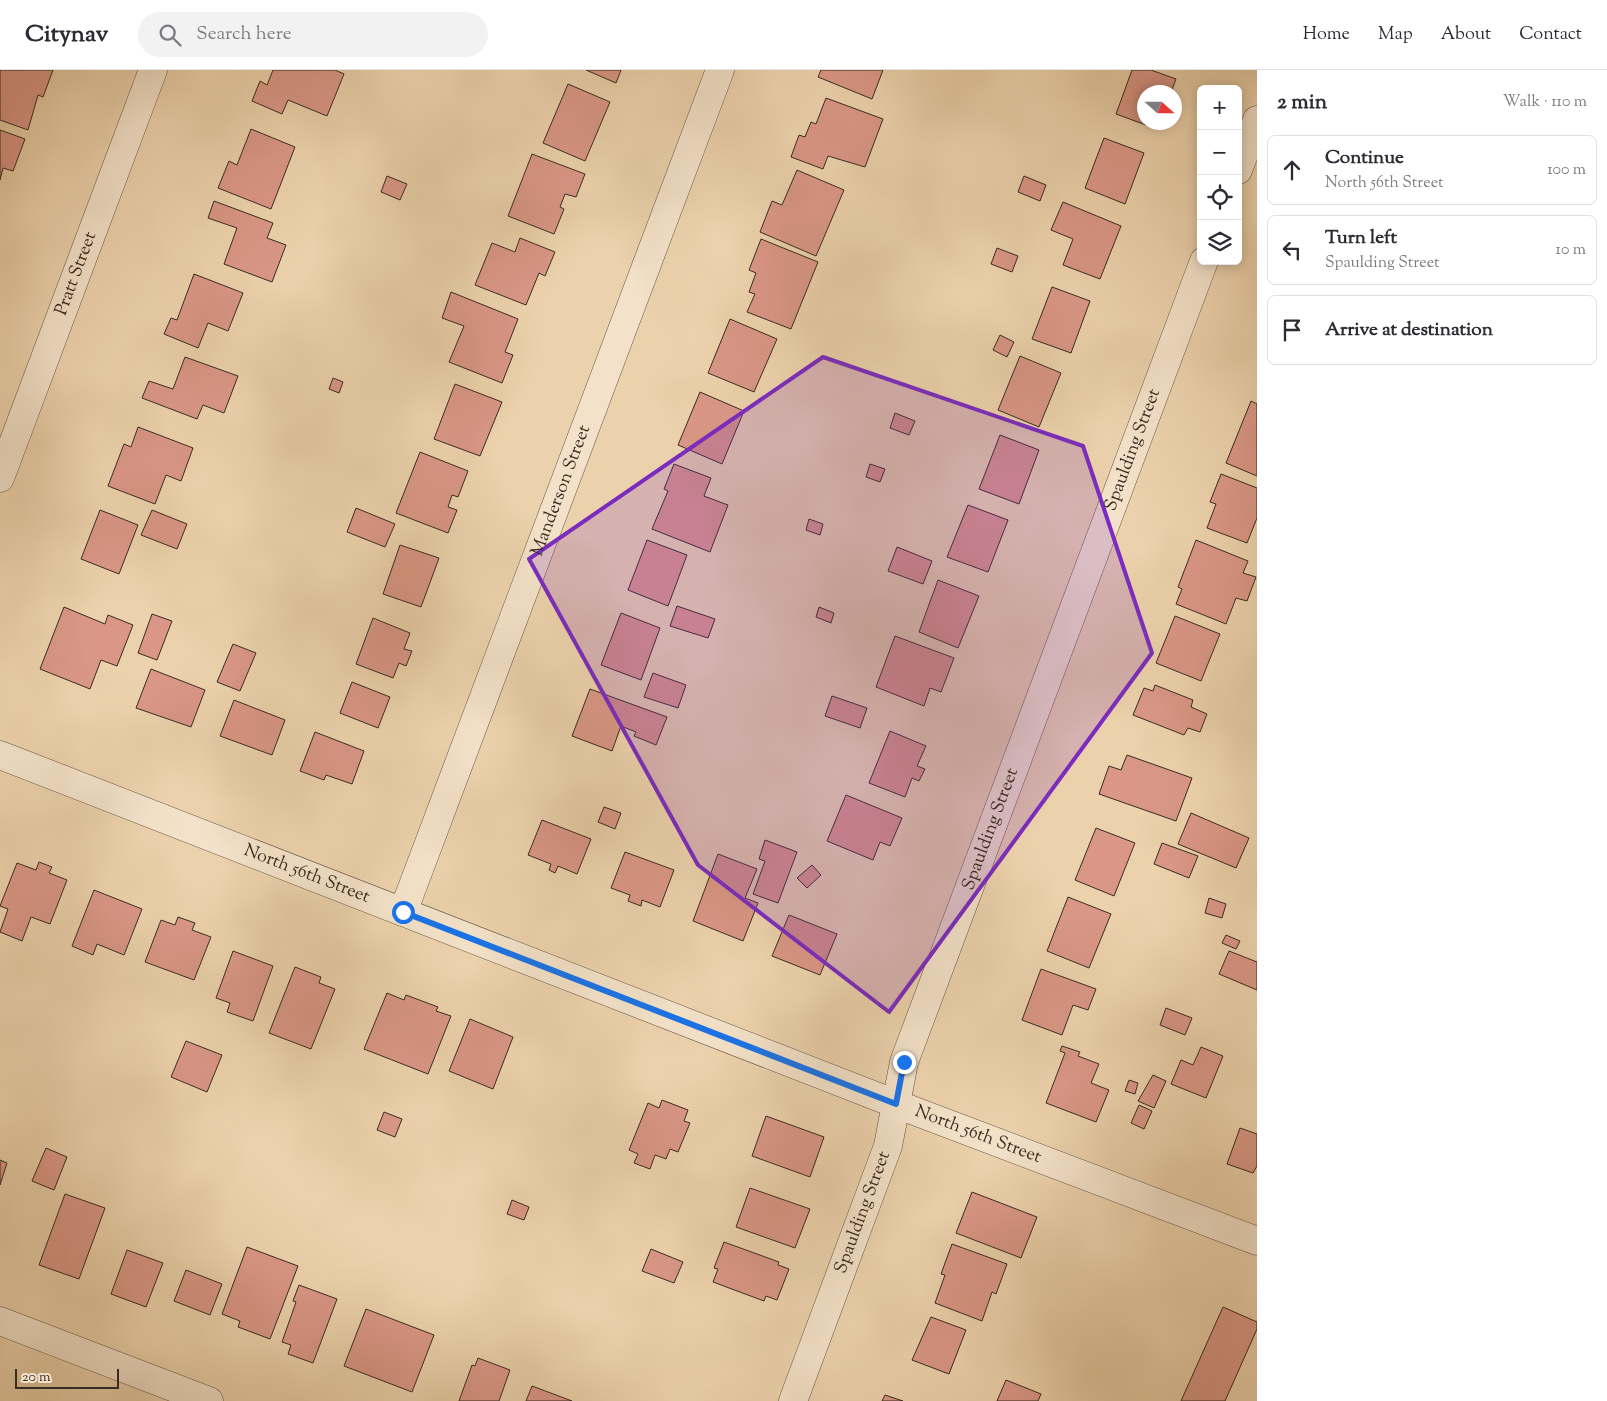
<!DOCTYPE html>
<meta charset="utf-8">
<style>
body{margin:0;font-family:"Sorts Mill Goudy",serif;background:#f2f2f3;color:#2b2b33}
.controls{position:absolute;right:15px;top:15px;display:grid;overflow:hidden;border-radius:8px;box-shadow:0 2px 12px #0003}
.controls button{width:45px;height:45px;display:grid;place-items:center;padding:0;border:0;border-bottom:1px solid #e1e1e2;background:#fff;color:#2b2b33;font:25px sans-serif}
.compass{position:absolute;left:1137px;top:15px;width:45px;height:45px;border-radius:50%;background:#fff;box-shadow:0 2px 12px #0003;rotate:111deg}
.scale{position:absolute;left:15px;bottom:12px;width:104px;box-sizing:border-box;padding-left:5px;border:2px solid #382b22;border-top:0;font-size:14px;line-height:18px;white-space:nowrap;color:#382b22;-webkit-text-stroke:4px #f3e2c9;paint-order:stroke}
.stop{position:absolute;width:15px;height:15px;margin:-11px;border:4px solid #1a73e8;border-radius:50%;background:#fff}
.stop.end{background:#1a73e8;border-color:#fff;box-shadow:0 1px 5px #0008}
.list{margin:0;padding:0;list-style:none}
h2{display:flex;justify-content:space-between;align-items:center;height:65px;margin:0;padding:0 20px;font-size:21px}
h2 small{font-size:16px;font-weight:400;color:#7c7c81}
.list li{display:grid;grid-template-columns:32px 1fr auto;gap:15px;align-items:center;box-sizing:border-box;height:70px;margin:0 10px 10px;padding:0 10px;border:1px solid #e1e1e2;border-radius:8px}
.list b{display:block;font-size:19px;white-space:nowrap}
.list p{margin:0;font-size:16px;white-space:nowrap;color:#7c7c81}
.list em{font-size:16px;font-style:normal;color:#7c7c81}
.icon{flex:none;width:28px;height:28px;fill:none;stroke:currentColor;stroke-width:2;stroke-linecap:round;stroke-linejoin:round}
.map{position:relative;flex:none;width:1257px;height:1331px;overflow:hidden}
header{display:flex;align-items:center;gap:30px;box-sizing:border-box;height:70px;padding:0 25px;background:#fff;border-bottom:1px solid #e1e1e2}
header strong{font-size:24px}
nav{display:flex;gap:28px;margin-inline-start:auto;font-size:18px}
.search{width:350px;height:45px;background:#f2f2f3;display:flex;align-items:center;gap:12px;box-sizing:border-box;padding:0 18px;border-radius:28px;color:#7c7c81;font-size:19px}
main{display:flex}
aside{flex:1;background:#fff}
.map>svg:first-child{display:block}
.building{fill:#da9786;stroke:#382b22}
.lines{fill:none;stroke-linecap:round;stroke-linejoin:round}
.minor-casing{stroke:#655544;stroke-width:29}
.minor{stroke:#f3e2c9;stroke-width:28}
.route{stroke:#1a73e8;stroke-width:6}
.marked{fill:#7b2cbf;fill-opacity:0.2;stroke:#7b2cbf;stroke-width:4;stroke-linejoin:round}
.labels{text-anchor:middle;dominant-baseline:central;stroke-width:4.5;stroke-linejoin:round;paint-order:stroke}
.street-label{font-size:18px;fill:#382b22;stroke:#f3e2c9}
</style>
<header>
<strong>Citynav</strong>
<div class="search"><svg class="icon" aria-label="search" viewBox="0 0 24 24"><circle cx="10" cy="10" r="6"/><path d="M15 15l6 6"/></svg>Search here</div>
<nav><a>Home</a><a>Map</a><a>About</a><a>Contact</a></nav>
</header>
<main>
<div class="map">
<svg width="1257" height="1331" viewBox="0 0 1257 1331">
<rect width="100%" height="100%" fill="#ecd2ac"/>
<filter id="stains"><feTurbulence type="fractalNoise" baseFrequency=".004" numOctaves="4"/><feColorMatrix values="0 0 0 0 .2 0 0 0 0 .09 0 0 0 0 .02 0 0 0 .5 -.17"/></filter>
<radialGradient id="worn" r=".72"><stop offset=".6" stop-color="#630" stop-opacity="0"/><stop offset="1" stop-color="#630" stop-opacity=".3"/></radialGradient>
<!-- building -->
<g class="building">
<path d="M 0,0 L 53,0 L 43,27 L 38,25 L 28,60 L 0,50 Z"/>
<path d="M 273,0 L 335,0 L 344,4 L 327,46 L 288,30 L 282,44 L 252,31 L 260,11 L 267,15 Z"/>
<path d="M 586,0 L 621,0 L 616,13 Z"/>
<path d="M 821,0 L 883,0 L 872,29 L 818,7 Z"/>
<path d="M 1132,0 L 1151,0 L 1176,9 L 1171,22 L 1144,22 L 1144,52 L 1160,52 L 1157,59 L 1116,44 Z"/>
<path d="M 568,14 L 610,32 L 585,91 L 543,73 Z"/>
<path d="M 826,28 L 883,49 L 865,97 L 828,86 L 823,99 L 791,87 L 799,65 L 805,67 L 811,52 L 816,54 Z"/>
<path d="M 251,59 L 295,77 L 271,139 L 218,118 L 229,91 L 237,95 Z"/>
<path d="M 0,60 L 25,69 L 13,101 L 3,98 L 0,110 Z"/>
<path d="M 1104,68 L 1144,83 L 1125,134 L 1085,118 Z"/>
<path d="M 532,84 L 585,104 L 576,127 L 565,124 L 560,137 L 564,139 L 554,164 L 508,146 Z"/>
<path d="M 797,100 L 844,120 L 816,186 L 760,162 L 772,131 L 782,135 Z"/>
<path d="M 387,106 L 407,114 L 400,130 L 381,122 Z"/>
<path d="M 1024,106 L 1046,115 L 1040,131 L 1018,122 Z"/>
<path d="M 214,131 L 273,153 L 267,168 L 286,175 L 272,212 L 224,194 L 237,158 L 208,148 Z"/>
<path d="M 1063,132 L 1121,156 L 1100,209 L 1063,195 L 1073,169 L 1051,160 Z"/>
<path d="M 520,168 L 555,182 L 545,206 L 539,203 L 526,235 L 475,215 L 492,173 L 515,182 Z"/>
<path d="M 761,169 L 818,192 L 791,259 L 747,242 L 755,224 L 749,222 L 756,203 L 749,200 Z"/>
<path d="M 997,178 L 1018,186 L 1012,202 L 991,194 Z"/>
<path d="M 194,204 L 243,223 L 228,261 L 208,253 L 198,278 L 164,264 L 171,248 L 177,250 Z"/>
<path d="M 1052,217 L 1090,231 L 1071,283 L 1032,269 Z"/>
<path d="M 451,222 L 518,249 L 505,282 L 513,285 L 502,313 L 449,292 L 464,256 L 442,248 Z"/>
<path d="M 730,249 L 777,269 L 754,322 L 708,303 Z"/>
<path d="M 1000,265 L 1014,272 L 1007,287 L 993,280 Z"/>
<path d="M 1020,286 L 1061,303 L 1039,357 L 998,340 Z"/>
<path d="M 185,287 L 238,306 L 224,343 L 203,335 L 197,349 L 142,328 L 149,311 L 173,319 Z"/>
<path d="M 333,308 L 343,312 L 339,323 L 329,319 Z"/>
<path d="M 455,314 L 502,332 L 480,386 L 434,369 Z"/>
<path d="M 700,322 L 744,341 L 722,394 L 678,375 Z"/>
<path d="M 1251,331 L 1257,334 L 1257,406 L 1226,393 Z"/>
<path d="M 895,343 L 915,351 L 909,365 L 890,358 Z"/>
<path d="M 138,357 L 193,378 L 181,411 L 166,405 L 155,434 L 108,416 L 124,374 L 131,377 Z"/>
<path d="M 1000,365 L 1039,380 L 1019,434 L 979,419 Z"/>
<path d="M 420,382 L 468,401 L 458,427 L 452,425 L 448,437 L 457,440 L 448,463 L 396,443 Z"/>
<path d="M 674,394 L 711,408 L 704,426 L 728,435 L 710,482 L 652,459 L 668,421 L 664,419 Z"/>
<path d="M 870,394 L 885,399 L 880,412 L 866,407 Z"/>
<path d="M 1221,404 L 1257,418 L 1257,448 L 1247,473 L 1207,458 L 1216,434 L 1210,432 Z"/>
<path d="M 968,435 L 1008,450 L 988,502 L 947,487 Z"/>
<path d="M 356,438 L 395,454 L 385,477 L 347,462 Z"/>
<path d="M 100,440 L 138,455 L 119,504 L 81,489 Z"/>
<path d="M 152,440 L 187,454 L 177,479 L 141,465 Z"/>
<path d="M 809,449 L 823,454 L 820,465 L 806,460 Z"/>
<path d="M 647,470 L 687,485 L 668,536 L 628,520 Z"/>
<path d="M 1196,470 L 1248,491 L 1243,503 L 1256,507 L 1247,531 L 1236,528 L 1226,554 L 1176,534 L 1182,519 L 1178,517 Z"/>
<path d="M 400,475 L 439,488 L 421,537 L 383,524 Z"/>
<path d="M 897,477 L 932,491 L 923,514 L 888,501 Z"/>
<path d="M 938,510 L 979,526 L 958,578 L 919,562 Z"/>
<path d="M 677,536 L 715,549 L 708,568 L 670,556 Z"/>
<path d="M 64,537 L 105,554 L 108,545 L 133,555 L 117,596 L 101,590 L 90,619 L 40,599 Z"/>
<path d="M 819,537 L 834,543 L 831,553 L 816,547 Z"/>
<path d="M 621,543 L 660,558 L 641,610 L 601,595 Z"/>
<path d="M 152,544 L 172,551 L 157,590 L 138,583 Z"/>
<path d="M 1175,546 L 1220,564 L 1201,611 L 1156,593 Z"/>
<path d="M 373,548 L 410,563 L 404,579 L 412,581 L 406,596 L 399,593 L 393,608 L 356,594 Z"/>
<path d="M 895,566 L 954,588 L 941,622 L 930,618 L 924,636 L 876,617 Z"/>
<path d="M 233,574 L 256,583 L 240,621 L 217,612 Z"/>
<path d="M 151,599 L 205,620 L 191,657 L 136,638 Z"/>
<path d="M 653,603 L 686,615 L 678,638 L 644,627 Z"/>
<path d="M 352,612 L 390,627 L 378,658 L 340,643 Z"/>
<path d="M 1155,615 L 1193,630 L 1191,637 L 1207,644 L 1200,662 L 1188,658 L 1184,665 L 1133,645 L 1144,618 L 1153,621 Z"/>
<path d="M 590,619 L 667,647 L 656,675 L 634,666 L 636,662 L 621,656 L 612,681 L 572,666 Z"/>
<path d="M 832,626 L 867,638 L 860,658 L 825,646 Z"/>
<path d="M 234,630 L 285,650 L 272,685 L 220,666 Z"/>
<path d="M 890,661 L 926,676 L 917,696 L 925,699 L 919,711 L 912,708 L 905,727 L 869,713 Z"/>
<path d="M 315,662 L 364,681 L 352,714 L 326,705 L 324,710 L 300,701 Z"/>
<path d="M 1127,685 L 1192,708 L 1176,751 L 1099,724 L 1109,696 L 1121,700 Z"/>
<path d="M 846,725 L 902,748 L 890,776 L 880,772 L 873,790 L 827,771 Z"/>
<path d="M 604,737 L 621,743 L 615,759 L 598,752 Z"/>
<path d="M 1191,743 L 1249,768 L 1236,798 L 1178,774 Z"/>
<path d="M 542,750 L 591,769 L 577,804 L 558,796 L 555,803 L 549,800 L 551,794 L 528,785 Z"/>
<path d="M 1096,758 L 1135,773 L 1114,826 L 1075,810 Z"/>
<path d="M 765,770 L 797,782 L 778,833 L 753,824 L 765,791 L 759,789 Z"/>
<path d="M 1162,773 L 1198,786 L 1189,808 L 1154,794 Z"/>
<path d="M 625,782 L 674,800 L 660,837 L 642,830 L 641,836 L 628,831 L 630,825 L 611,818 Z"/>
<path d="M 718,784 L 757,799 L 745,828 L 758,833 L 743,871 L 693,851 Z"/>
<path d="M 39,792 L 52,797 L 49,803 L 67,810 L 50,854 L 31,847 L 22,871 L 0,862 L 8,839 L 0,836 L 17,793 L 36,800 Z"/>
<path d="M 812,795 L 821,805 L 807,818 L 797,808 Z"/>
<path d="M 94,820 L 142,839 L 124,885 L 97,874 L 93,885 L 72,876 Z"/>
<path d="M 1068,827 L 1111,844 L 1089,898 L 1047,881 Z"/>
<path d="M 1209,828 L 1226,834 L 1222,848 L 1205,843 Z"/>
<path d="M 789,845 L 837,864 L 820,905 L 772,886 Z"/>
<path d="M 178,847 L 195,853 L 192,860 L 211,867 L 194,910 L 145,892 L 161,850 L 175,855 Z"/>
<path d="M 1226,865 L 1240,871 L 1236,879 L 1222,873 Z"/>
<path d="M 233,881 L 273,896 L 253,951 L 227,942 L 230,933 L 216,928 Z"/>
<path d="M 1229,881 L 1257,892 L 1257,920 L 1219,904 Z"/>
<path d="M 295,897 L 321,907 L 319,913 L 335,919 L 311,979 L 269,963 Z"/>
<path d="M 1041,899 L 1096,919 L 1088,940 L 1073,935 L 1062,965 L 1022,950 Z"/>
<path d="M 387,923 L 404,930 L 406,925 L 438,937 L 436,941 L 451,946 L 428,1004 L 364,979 Z"/>
<path d="M 1166,938 L 1192,948 L 1185,965 L 1160,955 Z"/>
<path d="M 470,949 L 513,967 L 493,1019 L 449,1001 Z"/>
<path d="M 186,971 L 222,985 L 207,1022 L 171,1007 Z"/>
<path d="M 1062,976 L 1080,982 L 1078,986 L 1099,994 L 1091,1013 L 1109,1020 L 1096,1052 L 1046,1033 L 1065,983 L 1060,981 Z"/>
<path d="M 1201,977 L 1223,986 L 1206,1028 L 1171,1014 L 1181,990 L 1193,995 Z"/>
<path d="M 1153,1005 L 1166,1011 L 1154,1038 L 1138,1031 Z"/>
<path d="M 1129,1010 L 1138,1013 L 1135,1024 L 1125,1021 Z"/>
<path d="M 662,1030 L 688,1040 L 684,1051 L 690,1053 L 678,1082 L 670,1079 L 666,1089 L 655,1085 L 650,1099 L 634,1093 L 638,1084 L 629,1080 L 648,1033 L 659,1038 Z"/>
<path d="M 1139,1035 L 1152,1041 L 1144,1059 L 1131,1053 Z"/>
<path d="M 384,1042 L 402,1049 L 395,1067 L 377,1060 Z"/>
<path d="M 766,1046 L 824,1067 L 810,1107 L 752,1086 Z"/>
<path d="M 1240,1058 L 1257,1064 L 1257,1096 L 1253,1103 L 1227,1094 Z"/>
<path d="M 46,1078 L 67,1087 L 54,1120 L 32,1111 Z"/>
<path d="M 0,1090 L 7,1093 L 0,1115 Z"/>
<path d="M 750,1118 L 810,1139 L 795,1178 L 736,1157 Z"/>
<path d="M 972,1122 L 1037,1147 L 1021,1188 L 956,1163 Z"/>
<path d="M 65,1124 L 105,1138 L 79,1209 L 39,1195 Z"/>
<path d="M 512,1130 L 529,1137 L 524,1150 L 507,1144 Z"/>
<path d="M 724,1172 L 779,1192 L 778,1195 L 789,1199 L 777,1230 L 766,1226 L 764,1231 L 713,1212 L 718,1199 L 714,1198 Z"/>
<path d="M 952,1174 L 1007,1194 L 996,1224 L 992,1222 L 982,1251 L 935,1233 L 945,1205 L 941,1204 Z"/>
<path d="M 247,1177 L 298,1196 L 270,1269 L 238,1257 L 240,1251 L 222,1244 Z"/>
<path d="M 651,1179 L 683,1192 L 674,1213 L 642,1201 Z"/>
<path d="M 127,1180 L 163,1193 L 146,1237 L 111,1224 Z"/>
<path d="M 186,1200 L 222,1214 L 210,1245 L 174,1231 Z"/>
<path d="M 299,1215 L 337,1229 L 313,1293 L 288,1284 L 291,1275 L 282,1272 L 296,1232 L 293,1231 Z"/>
<path d="M 1223,1237 L 1257,1252 L 1257,1259 L 1225,1331 L 1181,1331 Z"/>
<path d="M 366,1239 L 434,1265 L 412,1322 L 344,1296 Z"/>
<path d="M 931,1247 L 966,1260 L 949,1304 L 912,1290 Z"/>
<path d="M 478,1288 L 510,1300 L 499,1331 L 459,1331 L 472,1295 L 475,1296 Z"/>
<path d="M 1006,1310 L 1041,1324 L 1038,1331 L 997,1331 Z"/>
<path d="M 532,1316 L 572,1331 L 526,1331 Z"/>
<path d="M 885,1325 L 903,1331 L 882,1331 Z"/>
</g>
<g class="lines">
<!-- minor casing -->
<g class="minor-casing">
<g id="minor">
<path d="M 1238,100 L 1257,50"/>
<path id="s1" d="M 0,408 L 153,0"/>
<path id="s2" d="M 0,685 L 896,1034 L 1257,1171"/>
<path id="s3" d="M 403,842 L 720,0"/>
<path d="M 0,1251 L 209,1331"/>
<path id="s4" d="M 793,1331 L 888,1076 L 904,992 L 1204,191"/>
</g>
</g>
<!-- minor -->
<use href="#minor" class="minor"/>
</g>
<g class="lines">
<!-- route -->
<path class="route" d="M 403,842 L 896,1034 L 904,992"/>
</g>
<!-- marked area -->
<path class="marked" d="M 823,287 L 1083,376 L 1152,583 L 889,942 L 698,795 L 529,489 Z"/>
<g class="labels">
<!-- street labels -->
<g class="street-label">
<text stroke="none"><textPath href="#s1" startOffset="218">Pratt Street</textPath></text>
<text stroke="none"><textPath href="#s4" startOffset="1011">Spaulding Street</textPath></text>
<text stroke="none"><textPath href="#s3" startOffset="450">Manderson Street</textPath></text>
<text stroke="none"><textPath href="#s4" startOffset="606">Spaulding Street</textPath></text>
<text stroke="none"><textPath href="#s2" startOffset="329">North 56th Street</textPath></text>
<text stroke="none"><textPath href="#s2" startOffset="1049">North 56th Street</textPath></text>
<text stroke="none"><textPath href="#s4" startOffset="201">Spaulding Street</textPath></text>
</g>
</g>
<rect width="100%" height="100%" filter="url(#stains)"/>
<rect width="100%" height="100%" fill="url(#worn)"/>
</svg>
<div class="controls">
<button>+</button>
<button>−</button>
<button><svg class="icon" aria-label="locate" viewBox="0 0 24 24"><circle cx="12" cy="12" r="6"/><path d="M12 2v4M12 18v4M2 12h4M18 12h4"/></svg></button>
<button><svg class="icon" aria-label="layers" viewBox="0 0 24 24"><path d="M12 4l9 5-9 5-9-5zM3 14l9 5 9-5"/></svg></button>
</div>
<svg class="compass" viewBox="-18 -18 36 36"><path d="M0-13l5 13h-10z" fill="#e53935"/><path d="M0 13l5-13h-10z" fill="#7c7c81"/></svg>
<div class="scale">20 m</div>
<div class="stop" style="left:403px;top:842px"></div>
<div class="stop end" style="left:904px;top:992px"></div>
</div>
<aside>
<h2>2 min<small>Walk · 110 m</small></h2>
<ul class="list">
<li><svg class="icon" aria-label="ahead" viewBox="0 0 24 24"><path d="M12 20V5M6 11l6-6 6 6"/></svg><div><b>Continue</b><p>North 56th Street</p></div><em>100 m</em></li>
<li><svg class="icon" aria-label="left" viewBox="0 0 24 24"><path d="M17 20v-9H6M10 6l-5 5 5 5"/></svg><div><b>Turn left</b><p>Spaulding Street</p></div><em>10 m</em></li>
<li><svg class="icon" aria-label="arrive" viewBox="0 0 24 24"><path d="M6 21V4h12l-3 4 3 4H6"/></svg><div><b>Arrive at destination</b></div></li>
</ul>
</aside>
</main>
